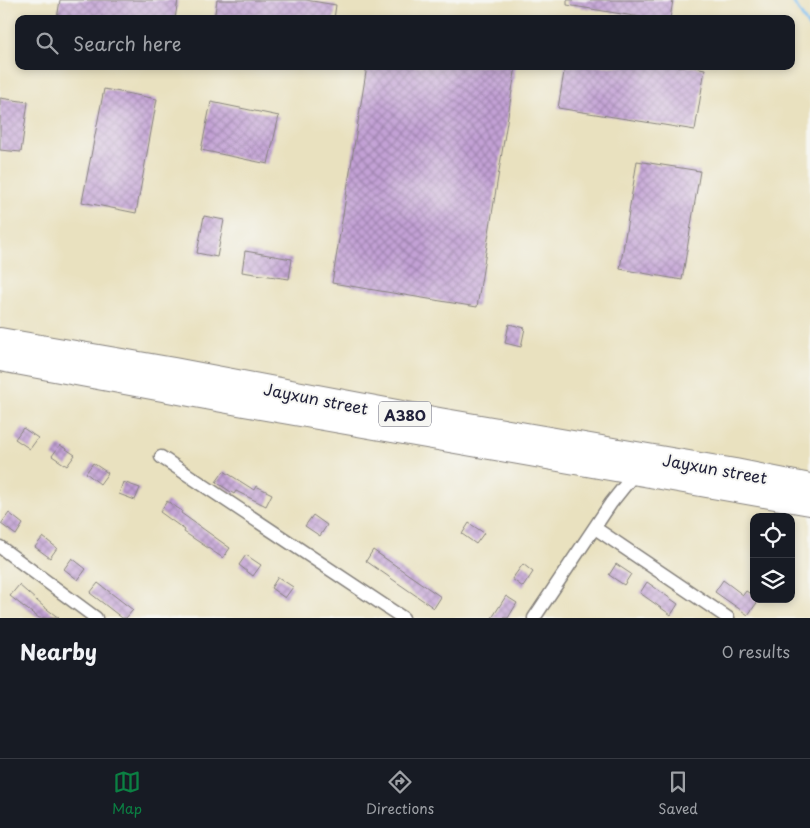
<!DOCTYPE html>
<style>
body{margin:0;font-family:"Playpen Sans",sans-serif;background:#20242c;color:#f1f3f6}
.controls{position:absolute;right:15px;bottom:15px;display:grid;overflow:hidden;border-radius:10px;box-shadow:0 2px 8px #0003}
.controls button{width:45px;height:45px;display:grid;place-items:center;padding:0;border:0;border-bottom:1px solid #363941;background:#171b24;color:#f1f3f6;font:25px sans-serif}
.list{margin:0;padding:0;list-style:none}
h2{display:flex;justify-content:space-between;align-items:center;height:65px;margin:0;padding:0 20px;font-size:21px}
h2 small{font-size:16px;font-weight:400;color:#9ea1a6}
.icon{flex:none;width:28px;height:28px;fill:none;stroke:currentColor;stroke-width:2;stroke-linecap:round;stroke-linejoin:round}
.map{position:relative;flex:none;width:810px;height:618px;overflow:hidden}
.search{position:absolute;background:#171b24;box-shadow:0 2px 8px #0003;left:15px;right:15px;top:15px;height:55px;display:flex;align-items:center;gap:12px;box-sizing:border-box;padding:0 18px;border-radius:10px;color:#9ea1a6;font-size:19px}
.sheet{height:140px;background:#171b24}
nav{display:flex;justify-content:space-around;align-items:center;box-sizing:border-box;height:70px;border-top:1px solid #363941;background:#171b24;font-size:14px;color:#9ea1a6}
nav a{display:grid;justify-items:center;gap:2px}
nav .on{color:#0b8043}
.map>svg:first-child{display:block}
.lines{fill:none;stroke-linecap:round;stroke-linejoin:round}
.stream{stroke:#7cbef2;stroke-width:3}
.building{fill:url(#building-cross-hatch)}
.street-casing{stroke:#86827d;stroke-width:15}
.highway-casing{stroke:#86827d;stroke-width:26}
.street{stroke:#fff;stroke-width:12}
.highway{stroke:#fff;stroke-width:24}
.labels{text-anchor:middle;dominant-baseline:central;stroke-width:4;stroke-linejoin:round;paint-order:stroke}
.shield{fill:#f6f6f2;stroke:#626272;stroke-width:1}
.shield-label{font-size:15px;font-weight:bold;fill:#22223b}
.street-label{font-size:16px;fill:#22223b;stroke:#f6f6f2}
</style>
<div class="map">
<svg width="810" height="618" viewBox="0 0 810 618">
<defs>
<pattern id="building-cross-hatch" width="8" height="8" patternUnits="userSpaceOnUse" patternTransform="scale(1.25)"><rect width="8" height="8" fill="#c3a1d5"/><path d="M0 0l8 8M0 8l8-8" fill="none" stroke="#9e83ae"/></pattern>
</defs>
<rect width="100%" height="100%" fill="#f6f6f2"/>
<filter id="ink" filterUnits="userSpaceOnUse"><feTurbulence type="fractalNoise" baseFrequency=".02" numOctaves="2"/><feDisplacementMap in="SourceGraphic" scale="10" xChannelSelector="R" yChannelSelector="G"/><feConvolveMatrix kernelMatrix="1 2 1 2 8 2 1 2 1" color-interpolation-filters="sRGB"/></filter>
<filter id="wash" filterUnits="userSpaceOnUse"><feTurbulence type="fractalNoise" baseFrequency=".0096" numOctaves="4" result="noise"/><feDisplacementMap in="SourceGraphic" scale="20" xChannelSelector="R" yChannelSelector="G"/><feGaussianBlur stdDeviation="1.12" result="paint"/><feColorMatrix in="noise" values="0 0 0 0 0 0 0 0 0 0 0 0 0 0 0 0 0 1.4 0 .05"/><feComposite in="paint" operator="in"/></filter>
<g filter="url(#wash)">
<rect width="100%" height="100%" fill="#e9e1bf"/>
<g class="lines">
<!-- stream -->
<path class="stream" d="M 792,0 L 810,29"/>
</g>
<g id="blocks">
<!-- building -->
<g class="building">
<path d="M 60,0 L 178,0 L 175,19 L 57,19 Z"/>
<path d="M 217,0 L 306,0 L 336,5 L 334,19 L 214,19 Z"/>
<path d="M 567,0 L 673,0 L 670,19 L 652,19 L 567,5 Z"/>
<path d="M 367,66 L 516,66 L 477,307 L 332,283 Z"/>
<path d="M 565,66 L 689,66 L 705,69 L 695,130 L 558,108 Z"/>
<path d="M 104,89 L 157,99 L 136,213 L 82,202 Z"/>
<path d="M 0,98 L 28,102 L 21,152 L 0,150 Z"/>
<path d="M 211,102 L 279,116 L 268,164 L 201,150 Z"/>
<path d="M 637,161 L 700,171 L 682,280 L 620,269 Z"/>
<path d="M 204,216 L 224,220 L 217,257 L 197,253 Z"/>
<path d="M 245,251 L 292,259 L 289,279 L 242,272 Z"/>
<path d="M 509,324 L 525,328 L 521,347 L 505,343 Z"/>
<path d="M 23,428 L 38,438 L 30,449 L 15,439 Z"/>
<path d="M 60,445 L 75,455 L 67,466 L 52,456 Z"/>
<path d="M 93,463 L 108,473 L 100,484 L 86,473 Z"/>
<path d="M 224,471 L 254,490 L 256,486 L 272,494 L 266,506 L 236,491 L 234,494 L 216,482 Z"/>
<path d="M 123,482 L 140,488 L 135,500 L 119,494 Z"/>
<path d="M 167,501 L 182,511 L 181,513 L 230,548 L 223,558 L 184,532 L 185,530 L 160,512 Z"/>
<path d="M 9,513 L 23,524 L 16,535 L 1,524 Z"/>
<path d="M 313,515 L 327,525 L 320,536 L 305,526 Z"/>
<path d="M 469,523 L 484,533 L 476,544 L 462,534 Z"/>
<path d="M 43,537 L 57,548 L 50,558 L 35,547 Z"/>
<path d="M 373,550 L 441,597 L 434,608 L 366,561 Z"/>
<path d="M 246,555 L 261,565 L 253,576 L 239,565 Z"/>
<path d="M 72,558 L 86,569 L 78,580 L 64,569 Z"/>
<path d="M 523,564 L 533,572 L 523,587 L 512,579 Z"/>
<path d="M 616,564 L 631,574 L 624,585 L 609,575 Z"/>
<path d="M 278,577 L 293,587 L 285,598 L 271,588 Z"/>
<path d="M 723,580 L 743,595 L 746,591 L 754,596 L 754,599 L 759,600 L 748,615 L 715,592 Z"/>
<path d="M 647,582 L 678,604 L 671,615 L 640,593 Z"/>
<path d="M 98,583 L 133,610 L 126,618 L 122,618 L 90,593 Z"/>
<path d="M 19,585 L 44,607 L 59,618 L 39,618 L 24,607 L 10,596 Z"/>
<path d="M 506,596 L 517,603 L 508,618 L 492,618 Z"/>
</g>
</g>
</g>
<g filter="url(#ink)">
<use href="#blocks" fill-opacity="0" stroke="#86827d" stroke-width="1"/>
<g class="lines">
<!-- street casing -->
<g class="street-casing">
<g id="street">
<path d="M 161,457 L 403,618"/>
<path d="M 595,528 L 728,618"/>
<path d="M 0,547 L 96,618"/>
<path d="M 534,618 L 611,503 L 635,473"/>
</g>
</g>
<!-- highway casing -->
<g class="highway-casing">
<g id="highway">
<path d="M 0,340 L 174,370 L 439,420 L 735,471 L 810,486"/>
<path d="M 0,359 L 244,404 L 810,503"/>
</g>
</g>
<!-- street -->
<use href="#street" class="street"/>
<!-- highway -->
<use href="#highway" class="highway"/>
</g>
</g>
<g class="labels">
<!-- shield labels -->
<rect class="shield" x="379" y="401.5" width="52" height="25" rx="4"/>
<g class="shield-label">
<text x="405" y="414">A380</text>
</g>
<!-- street labels -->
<g class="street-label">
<text transform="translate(316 398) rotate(11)">Jayxun street</text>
<text transform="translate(715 468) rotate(10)">Jayxun street</text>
</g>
</g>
</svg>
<div class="controls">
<button><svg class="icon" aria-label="locate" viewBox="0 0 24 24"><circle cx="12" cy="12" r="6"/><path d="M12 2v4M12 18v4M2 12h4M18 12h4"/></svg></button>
<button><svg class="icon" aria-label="layers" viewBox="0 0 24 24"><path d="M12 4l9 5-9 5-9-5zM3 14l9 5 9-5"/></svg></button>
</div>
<div class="search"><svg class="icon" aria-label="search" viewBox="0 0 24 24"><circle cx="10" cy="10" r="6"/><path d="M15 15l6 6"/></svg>Search here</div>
</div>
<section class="sheet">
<h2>Nearby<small>0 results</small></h2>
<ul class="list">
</ul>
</section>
<nav>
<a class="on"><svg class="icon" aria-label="map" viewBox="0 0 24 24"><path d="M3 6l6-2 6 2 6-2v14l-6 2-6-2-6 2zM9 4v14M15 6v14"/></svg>Map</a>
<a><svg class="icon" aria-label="directions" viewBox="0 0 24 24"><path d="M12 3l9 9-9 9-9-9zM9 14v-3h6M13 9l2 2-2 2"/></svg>Directions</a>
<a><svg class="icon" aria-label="saved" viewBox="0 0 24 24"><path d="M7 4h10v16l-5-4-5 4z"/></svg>Saved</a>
</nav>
